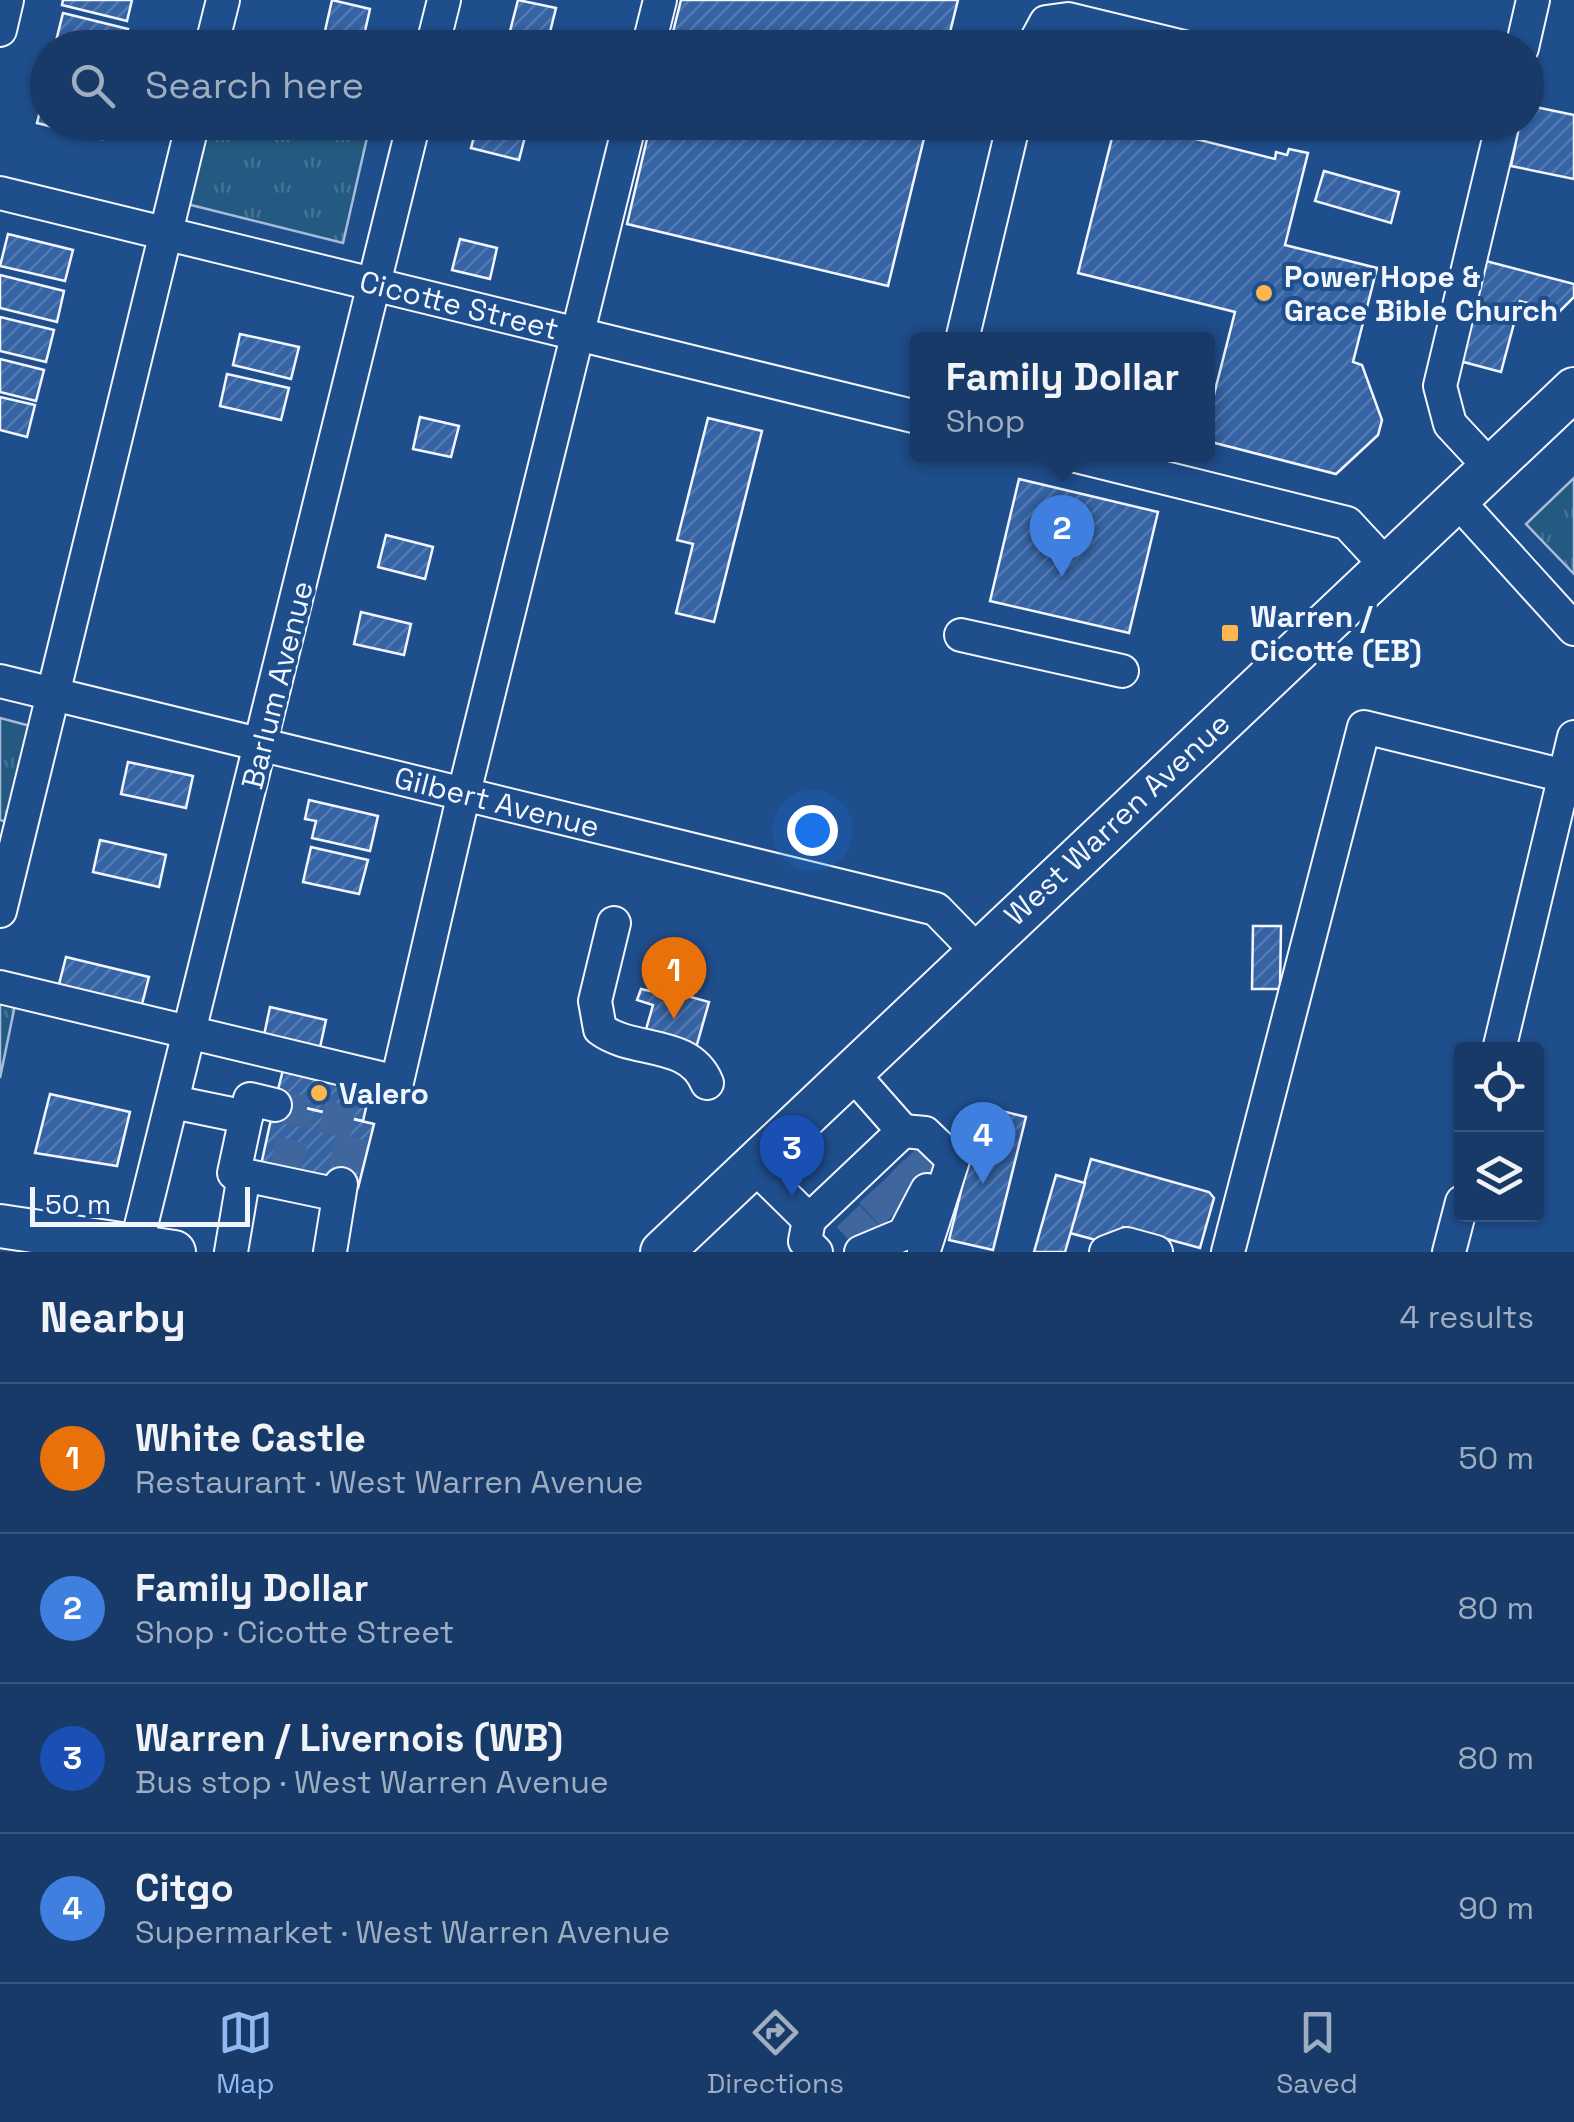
<!DOCTYPE html>
<meta charset="utf-8">
<style>
body{margin:0;font-family:"Space Grotesk",sans-serif;background:#244571;color:#f1f3f6}
.controls{position:absolute;right:30px;bottom:30px;display:grid;overflow:hidden;border-radius:10px;box-shadow:0 2px 8px #0004}
.controls button{width:90px;height:90px;display:grid;place-items:center;padding:0;border:0;border-bottom:2px solid #36547d;background:#173a69;color:#f1f3f6;font:50px sans-serif}
.scale{position:absolute;left:30px;bottom:25px;width:220px;box-sizing:border-box;padding-left:10px;border:5px solid #f2f6ff;border-top:0;font-size:28px;line-height:35px;white-space:nowrap;color:#f2f6ff;-webkit-text-stroke:8px #1f4e8c;paint-order:stroke}
.you{position:absolute;left:812px;top:830px;width:35px;height:35px;margin:-25px;border:8px solid #fff;border-radius:50%;background:#1a73e8;box-shadow:0 0 0 15px #1a73e833}
.badge{display:grid;place-items:center;width:65px;height:65px;border-radius:50%;background:#90b9f0;color:#fff;font-size:32px;font-weight:700}
.pin{position:absolute;translate:-50% -82px;filter:drop-shadow(0 2px 5px #0008)}
.pin::after{content:'';position:absolute;top:52px;width:35px;height:30px;background:inherit;clip-path:polygon(0 0,100% 0,50% 100%)}
.popup{position:absolute;left:910px;top:332px;width:305px;height:130px;box-sizing:border-box;display:grid;place-content:center;border-radius:10px;background:#173a69;filter:drop-shadow(0 2px 8px #0005);font-size:32px;white-space:nowrap;color:#9eadc0}
.popup b{font-size:38px;color:#f1f3f6}
.popup::after{content:'';position:absolute;left:50%;top:100%;margin-left:-20px;border:20px solid transparent;border-top-color:#173a69}
.list{margin:0;padding:0;list-style:none}
h2{display:flex;justify-content:space-between;align-items:center;height:130px;margin:0;padding:0 40px;font-size:42px}
h2 small{font-size:32px;font-weight:400;color:#9eadc0}
.list li{display:grid;grid-template-columns:65px 1fr auto;gap:30px;align-items:center;box-sizing:border-box;height:150px;padding:0 40px;border-top:2px solid #36547d}
.list b{display:block;font-size:38px;white-space:nowrap}
.list p{margin:0;font-size:32px;white-space:nowrap;color:#9eadc0}
.list em{font-size:32px;font-style:normal;color:#9eadc0}
.icon{flex:none;width:55px;height:55px;fill:none;stroke:currentColor;stroke-width:2;stroke-linecap:round;stroke-linejoin:round}
.map{position:relative;flex:none;width:1574px;height:1252px;overflow:hidden}
.search{position:absolute;background:#173a69;box-shadow:0 2px 8px #0004;left:30px;right:30px;top:30px;height:110px;display:flex;align-items:center;gap:25px;box-sizing:border-box;padding:0 35px;border-radius:55px;color:#9eadc0;font-size:38px}
.sheet{height:730px;background:#173a69}
nav{display:flex;justify-content:space-around;align-items:center;box-sizing:border-box;height:140px;border-top:2px solid #36547d;background:#173a69;font-size:28px;color:#9eadc0}
nav a{display:grid;justify-items:center;gap:5px}
nav .on{color:#90b9f0}
.map>svg:first-child{display:block}
.grass{fill:url(#grass-tufts);stroke:#a8bbd7;stroke-width:2.5}
.building{fill:url(#building-hatch);stroke:#f2f6ff;stroke-width:2.5}
.lines{fill:none;stroke-linecap:round;stroke-linejoin:round}
.minor-tunnel{stroke:#3f679d;stroke-width:32;stroke-dasharray:32 16;stroke-linecap:butt}
.minor-casing{stroke:#f2f6ff;stroke-width:36}
.major-casing{stroke:#f2f6ff;stroke-width:46}
.minor{stroke:#1f4e8c;stroke-width:32}
.major{stroke:#1f4e8c;stroke-width:42}
.poi-dot{fill:#ffb74d;stroke:#1f4e8c;stroke-width:4}
.labels{text-anchor:middle;dominant-baseline:central;stroke-width:8;stroke-linejoin:round;paint-order:stroke}
.poi-label{font-size:30px;font-weight:bold;fill:#f2f6ff;stroke:#1f4e8c;text-anchor:start}
.street-label{font-size:30px;fill:#f2f6ff;stroke:#1f4e8c}
</style>
<div class="map">
<svg width="1574" height="1252" viewBox="0 0 1574 1252">
<defs>
<pattern id="grass-tufts" width="24" height="20" patternUnits="userSpaceOnUse" patternTransform="scale(2.5)"><rect width="24" height="20" fill="#245a82"/><path d="M3 7l-1-3M5 7V3M7 7l1-3M15 17l-1-3M17 17v-4M19 17l1-3" fill="none" stroke="#447295"/></pattern>
<pattern id="building-hatch" width="6" height="6" patternUnits="userSpaceOnUse" patternTransform="scale(2.5)"><rect width="6" height="6" fill="#3563a3"/><path d="M-1 1l2-2M0 6l6-6M5 7l2-2" fill="none" stroke="#537ab1"/></pattern>
</defs>
<rect width="100%" height="100%" fill="#1f4e8c"/>
<!-- grass -->
<g class="grass">
<path d="M 344,122 L 369,129 L 343,243 L 187,204 L 207,123 Z"/>
<path d="M 1574,478 L 1574,574 L 1526,524 Z"/>
<path d="M 0,718 L 34,727 L 10,823 L 0,820 Z"/>
<path d="M 0,1001 L 15,1005 L 0,1078 Z"/>
</g>
<!-- building -->
<g class="building">
<path d="M 63,0 L 132,0 L 127,21 L 62,5 Z"/>
<path d="M 332,0 L 370,9 L 363,40 L 325,31 Z"/>
<path d="M 518,0 L 556,8 L 548,40 L 510,31 Z"/>
<path d="M 681,0 L 958,0 L 946,48 L 669,48 Z"/>
<path d="M 63,13 L 128,29 L 124,48 L 55,45 Z"/>
<path d="M 325,36 L 363,45 L 362,48 L 322,48 Z"/>
<path d="M 45,92 L 48,92 L 48,122 L 106,122 L 102,139 L 37,123 Z"/>
<path d="M 1526,105 L 1574,115 L 1574,179 L 1511,166 L 1520,122 L 1526,122 Z"/>
<path d="M 488,122 L 527,129 L 519,160 L 471,148 L 476,129 L 486,132 Z"/>
<path d="M 651,122 L 928,122 L 888,286 L 627,224 Z"/>
<path d="M 1116,122 L 1129,122 L 1275,159 L 1276,152 L 1287,155 L 1289,149 L 1308,153 L 1285,245 L 1377,268 L 1353,362 L 1362,365 L 1382,420 L 1378,435 L 1336,474 L 1207,441 L 1207,422 L 1235,312 L 1078,273 Z"/>
<path d="M 1324,171 L 1399,192 L 1391,223 L 1315,201 Z"/>
<path d="M 8,234 L 73,250 L 65,281 L 0,266 Z"/>
<path d="M 460,239 L 497,248 L 490,279 L 452,270 Z"/>
<path d="M 1482,260 L 1574,284 L 1574,297 L 1559,312 L 1520,301 L 1501,372 L 1456,360 Z"/>
<path d="M 0,275 L 64,291 L 57,322 L 0,308 Z"/>
<path d="M 0,317 L 54,330 L 46,362 L 0,351 Z"/>
<path d="M 240,334 L 299,347 L 291,379 L 233,365 Z"/>
<path d="M 0,359 L 44,370 L 36,401 L 0,392 Z"/>
<path d="M 227,374 L 289,388 L 281,420 L 220,406 Z"/>
<path d="M 0,397 L 35,405 L 27,437 L 0,430 Z"/>
<path d="M 420,417 L 459,426 L 451,457 L 413,449 Z"/>
<path d="M 708,418 L 762,431 L 714,622 L 676,613 L 693,544 L 677,540 Z"/>
<path d="M 1019,479 L 1158,512 L 1129,633 L 990,601 Z"/>
<path d="M 386,535 L 433,547 L 425,579 L 378,567 Z"/>
<path d="M 361,612 L 411,624 L 404,655 L 354,644 Z"/>
<path d="M 128,762 L 193,776 L 186,808 L 121,794 Z"/>
<path d="M 309,800 L 378,816 L 370,851 L 312,838 L 316,821 L 305,819 Z"/>
<path d="M 100,840 L 166,855 L 159,887 L 93,872 Z"/>
<path d="M 311,847 L 368,860 L 359,894 L 303,882 Z"/>
<path d="M 1253,926 L 1281,926 L 1280,989 L 1252,989 Z"/>
<path d="M 66,957 L 149,977 L 140,1012 L 57,992 Z"/>
<path d="M 652,986 L 709,1002 L 694,1055 L 643,1040 L 653,1005 L 637,1000 L 641,989 L 650,991 Z"/>
<path d="M 270,1007 L 326,1020 L 319,1052 L 263,1040 Z"/>
<path d="M 283,1070 L 370,1090 L 363,1121 L 275,1101 Z"/>
<path d="M 50,1094 L 130,1112 L 117,1166 L 35,1153 Z"/>
<path d="M 275,1101 L 374,1124 L 358,1188 L 261,1165 Z"/>
<path d="M 982,1106 L 1026,1117 L 993,1250 L 949,1240 Z"/>
<path d="M 1091,1159 L 1209,1192 L 1214,1198 L 1200,1248 L 1123,1227 L 1118,1246 L 1070,1233 Z"/>
<path d="M 1056,1175 L 1085,1183 L 1065,1252 L 1034,1252 Z"/>
</g>
<g class="lines">
<!-- minor-tunnel -->
<g class="minor-tunnel">
<path d="M 275,1105 L 355,1124 L 341,1184"/>
<path d="M 911,1154 L 934,1177"/>
<path d="M 285,1171 L 299,1110"/>
<path d="M 893,1171 L 917,1194"/>
<path d="M 871,1192 L 894,1217"/>
<path d="M 848,1216 L 870,1239"/>
</g>
<!-- minor casing -->
<g class="minor-casing">
<g id="minor">
<path d="M 0,30 L 7,0"/>
<path d="M 211,48 L 223,0"/>
<path d="M 432,48 L 444,0"/>
<path d="M 648,48 L 660,0"/>
<path d="M 1032,48 L 1046,22 L 1068,19 L 1188,48"/>
<path d="M 1522,48 L 1533,0"/>
<path d="M 0,193 L 917,417"/>
<path d="M 962,340 L 1014,122"/>
<path d="M 1068,454 L 1347,523 L 1386,565"/>
<path d="M 1491,468 L 1450,424 L 1440,386 L 1503,122"/>
<path d="M 1456,499 L 1574,629"/>
<path d="M 961,635 L 1122,671"/>
<path d="M 0,681 L 936,909 L 977,951"/>
<path d="M 0,911 L 193,122"/>
<path d="M 614,923 L 595,1001 L 600,1029 C 633,1054 689,1039 707,1083"/>
<path d="M 0,987 L 397,1082 L 464,793 L 630,122"/>
<path d="M 1499,1050 L 1574,737"/>
<path d="M 173,1102 L 246,1117 L 250,1099 L 275,1105"/>
<path d="M 903,1131 L 925,1133 L 953,1160 L 924,1250"/>
<path d="M 753,1165 L 809,1220 L 903,1131 L 851,1072"/>
<path d="M 244,1175 L 234,1173 L 246,1117"/>
<path d="M 809,1220 L 805,1241 L 816,1252"/>
<path d="M 136,1246 L 414,122"/>
<path d="M 231,1252 L 244,1175 L 339,1195"/>
<path d="M 330,1252 L 341,1184"/>
<path d="M 861,1252 L 904,1234 L 927,1190"/>
<path d="M 1106,1252 L 1127,1244 L 1156,1252"/>
<path d="M 1228,1252 L 1364,727 L 1565,776"/>
<path d="M 1449,1252 L 1462,1202"/>
</g>
</g>
<!-- major casing -->
<g class="major-casing">
<g id="major">
<path d="M 0,1226 L 174,1252"/>
<path d="M 662,1252 L 1574,389"/>
</g>
</g>
<!-- minor -->
<use href="#minor" class="minor"/>
<!-- major -->
<use href="#major" class="major"/>
</g>
<!-- markers -->
<g class="poi-dot">
<circle cx="1264" cy="293" r="10"/>
<rect x="1220" y="623" width="20" height="20" rx="5"/>
<circle cx="319" cy="1093" r="10"/>
</g>
<g class="labels">
<!-- poi labels -->
<g class="poi-label">
<text x="1284" y="276">Power Hope &amp;<tspan x="1284" dy="34">Grace Bible Church</tspan></text>
<text x="1250" y="616">Warren /<tspan x="1250" dy="34">Cicotte (EB)</tspan></text>
<text x="339" y="1093">Valero</text>
</g>
<!-- street labels -->
<g class="street-label">
<text transform="translate(459 305) rotate(14)">Cicotte Street</text>
<text transform="translate(277 685) rotate(-76)">Barlum Avenue</text>
<text transform="translate(497 802) rotate(14)">Gilbert Avenue</text>
<text transform="translate(1117 819) rotate(-43)">West Warren Avenue</text>
</g>
</g>
</svg>
<div class="controls">
<button><svg class="icon" aria-label="locate" viewBox="0 0 24 24"><circle cx="12" cy="12" r="6"/><path d="M12 2v4M12 18v4M2 12h4M18 12h4"/></svg></button>
<button><svg class="icon" aria-label="layers" viewBox="0 0 24 24"><path d="M12 4l9 5-9 5-9-5zM3 14l9 5 9-5"/></svg></button>
</div>
<div class="scale">50 m</div>
<div class="you"></div>
<div class="pin badge" style="left:674px;top:1019px;background:#e8710a">1</div>
<div class="pin badge" style="left:1062px;top:577px;background:#3f7fe0">2</div>
<div class="popup"><b>Family Dollar</b>Shop</div>
<div class="pin badge" style="left:792px;top:1197px;background:#1a4fb4">3</div>
<div class="pin badge" style="left:983px;top:1184px;background:#3f7fe0">4</div>
<div class="search"><svg class="icon" aria-label="search" viewBox="0 0 24 24"><circle cx="10" cy="10" r="6"/><path d="M15 15l6 6"/></svg>Search here</div>
</div>
<section class="sheet">
<h2>Nearby<small>4 results</small></h2>
<ul class="list">
<li><span class="badge" style="background:#e8710a">1</span><div><b>White Castle</b><p>Restaurant · West Warren Avenue</p></div><em>50 m</em></li>
<li><span class="badge" style="background:#3f7fe0">2</span><div><b>Family Dollar</b><p>Shop · Cicotte Street</p></div><em>80 m</em></li>
<li><span class="badge" style="background:#1a4fb4">3</span><div><b>Warren / Livernois (WB)</b><p>Bus stop · West Warren Avenue</p></div><em>80 m</em></li>
<li><span class="badge" style="background:#3f7fe0">4</span><div><b>Citgo</b><p>Supermarket · West Warren Avenue</p></div><em>90 m</em></li>
</ul>
</section>
<nav>
<a class="on"><svg class="icon" aria-label="map" viewBox="0 0 24 24"><path d="M3 6l6-2 6 2 6-2v14l-6 2-6-2-6 2zM9 4v14M15 6v14"/></svg>Map</a>
<a><svg class="icon" aria-label="directions" viewBox="0 0 24 24"><path d="M12 3l9 9-9 9-9-9zM9 14v-3h6M13 9l2 2-2 2"/></svg>Directions</a>
<a><svg class="icon" aria-label="saved" viewBox="0 0 24 24"><path d="M7 4h10v16l-5-4-5 4z"/></svg>Saved</a>
</nav>
